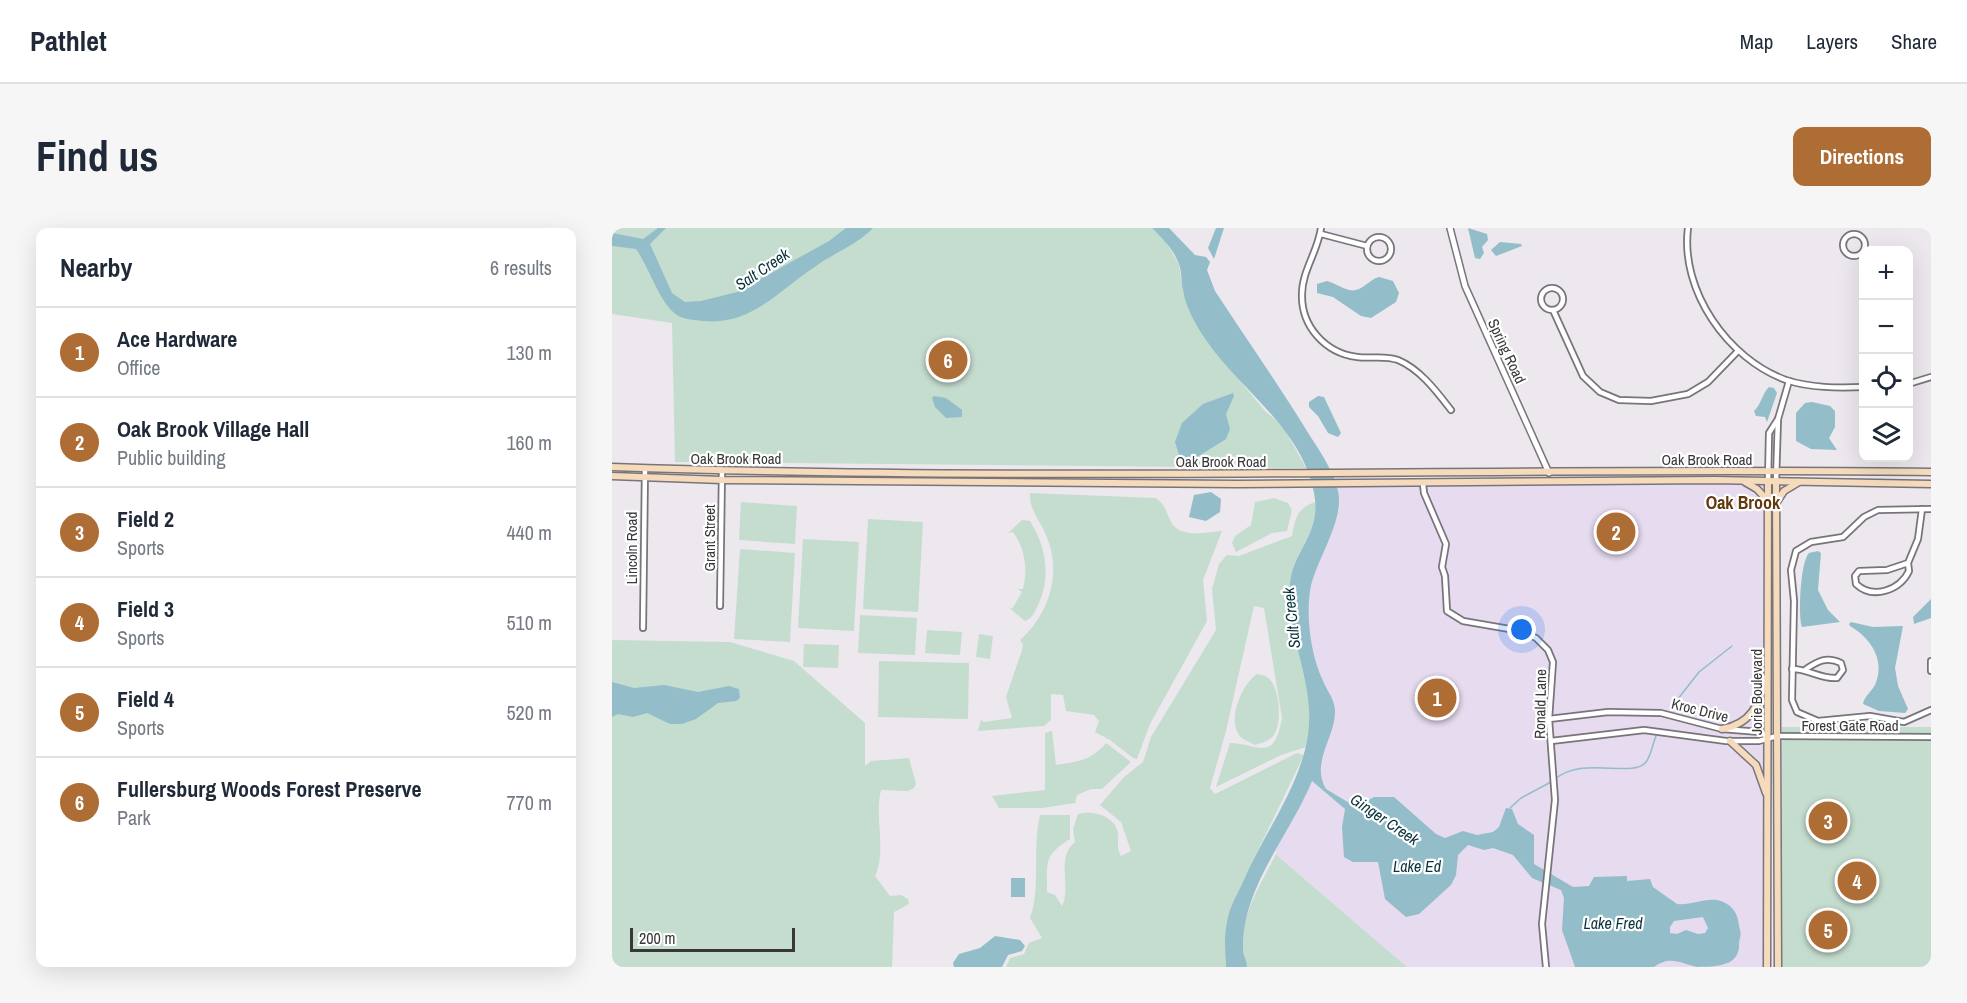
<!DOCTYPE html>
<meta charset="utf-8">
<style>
body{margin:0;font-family:"Archivo Narrow",sans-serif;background:#f6f6f7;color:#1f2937}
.controls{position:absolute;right:18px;top:18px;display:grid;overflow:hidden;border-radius:12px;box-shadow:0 6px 24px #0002}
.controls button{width:54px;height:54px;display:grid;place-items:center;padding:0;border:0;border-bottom:2px solid #e0e1e3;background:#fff;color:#1f2937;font:30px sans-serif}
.scale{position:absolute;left:18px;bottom:15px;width:165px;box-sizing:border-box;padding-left:6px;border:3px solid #39373a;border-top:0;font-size:16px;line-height:21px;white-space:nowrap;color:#39373a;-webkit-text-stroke:4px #fff;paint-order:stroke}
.you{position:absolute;left:910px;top:402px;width:21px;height:21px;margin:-15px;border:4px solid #fff;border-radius:50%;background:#1a73e8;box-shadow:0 0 0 9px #1a73e833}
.badge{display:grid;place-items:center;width:39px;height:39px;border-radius:50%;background:#ad6d35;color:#fff;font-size:20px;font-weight:700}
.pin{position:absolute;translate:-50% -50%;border:3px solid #fff;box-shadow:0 2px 6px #0006}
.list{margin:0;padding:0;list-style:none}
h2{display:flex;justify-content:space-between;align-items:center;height:78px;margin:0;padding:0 24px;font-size:26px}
h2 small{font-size:20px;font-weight:400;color:#747a83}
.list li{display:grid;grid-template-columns:39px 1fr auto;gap:18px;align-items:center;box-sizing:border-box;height:90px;padding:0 24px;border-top:2px solid #e0e1e3}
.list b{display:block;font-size:22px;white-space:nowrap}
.list p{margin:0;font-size:20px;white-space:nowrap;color:#747a83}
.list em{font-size:20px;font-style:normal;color:#747a83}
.icon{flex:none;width:33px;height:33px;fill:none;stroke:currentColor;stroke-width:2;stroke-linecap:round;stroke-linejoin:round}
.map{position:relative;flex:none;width:1319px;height:739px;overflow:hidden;border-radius:12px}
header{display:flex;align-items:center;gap:36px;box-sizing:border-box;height:84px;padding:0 30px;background:#fff;border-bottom:2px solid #e0e1e3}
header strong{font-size:28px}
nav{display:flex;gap:33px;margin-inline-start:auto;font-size:21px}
.intro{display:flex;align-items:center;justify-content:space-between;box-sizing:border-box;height:144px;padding:0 36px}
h1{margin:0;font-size:42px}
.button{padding:15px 27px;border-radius:12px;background:#ad6d35;color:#fff;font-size:21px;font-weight:700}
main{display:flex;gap:36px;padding:0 36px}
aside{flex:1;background:#fff;border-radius:12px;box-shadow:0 6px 24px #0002}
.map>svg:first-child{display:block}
.commercial{fill:#e6dbef}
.green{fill:#c5ddcf}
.water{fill:#92bdc9;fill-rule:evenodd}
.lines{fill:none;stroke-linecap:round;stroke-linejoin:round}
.stream{stroke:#92bdc9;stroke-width:1.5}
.minor-casing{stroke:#78757a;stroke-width:8}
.tertiary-casing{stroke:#78757a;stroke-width:8}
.secondary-casing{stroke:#78757a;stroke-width:9}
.minor{stroke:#fff;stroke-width:4.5}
.tertiary{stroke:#fff;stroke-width:5}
.secondary{stroke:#f5dbbc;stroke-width:6}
.labels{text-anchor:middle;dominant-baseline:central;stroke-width:4.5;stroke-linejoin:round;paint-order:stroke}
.street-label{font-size:15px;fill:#39373a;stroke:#fff}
.water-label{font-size:16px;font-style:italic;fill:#0a333d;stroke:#fff}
.quarter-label{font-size:18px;font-weight:bold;fill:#62380f;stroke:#fff}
</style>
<header>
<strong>Pathlet</strong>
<nav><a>Map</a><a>Layers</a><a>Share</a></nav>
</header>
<div class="intro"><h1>Find us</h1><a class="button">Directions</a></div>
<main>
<aside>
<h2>Nearby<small>6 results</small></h2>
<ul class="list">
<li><span class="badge">1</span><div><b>Ace Hardware</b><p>Office</p></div><em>130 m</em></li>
<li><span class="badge">2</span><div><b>Oak Brook Village Hall</b><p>Public building</p></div><em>160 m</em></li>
<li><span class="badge">3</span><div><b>Field 2</b><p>Sports</p></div><em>440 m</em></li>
<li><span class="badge">4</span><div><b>Field 3</b><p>Sports</p></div><em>510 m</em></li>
<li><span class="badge">5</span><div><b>Field 4</b><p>Sports</p></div><em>520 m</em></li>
<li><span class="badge">6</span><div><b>Fullersburg Woods Forest Preserve</b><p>Park</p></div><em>770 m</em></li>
</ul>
</aside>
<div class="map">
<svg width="1319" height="739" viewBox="0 0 1319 739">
<rect width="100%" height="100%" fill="#ece8ee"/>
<!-- commercial -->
<path class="commercial" d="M 1154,255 L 1152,739 L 795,739 L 664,626 L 665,617 L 702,540 L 703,441 L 696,397 L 695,357 L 719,259 Z"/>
<!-- green -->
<g class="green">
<path d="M 0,0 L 540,0 L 552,11 L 567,36 L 571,65 L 594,112 L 653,183 L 671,198 L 694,240 L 63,234 L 60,95 L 0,86 Z"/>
<path d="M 418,265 L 544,270 C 554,278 554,284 559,294 C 568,311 595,304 610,303 L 591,352 L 595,393 L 538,496 L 525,531 L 521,530 L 498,512 L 483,504 L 487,493 L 482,487 L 454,483 L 451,467 L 439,466 L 439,492 L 432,498 L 366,503 L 369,492 L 372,494 L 400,490 L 394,469 L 410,422 L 411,416 L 408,412 C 438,385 451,343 433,305 C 427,291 417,281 418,265 Z"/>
<path d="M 662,270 L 676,275 L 680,282 L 675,303 L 660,305 L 624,324 L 620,315 L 623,308 L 639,297 L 643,274 Z"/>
<path d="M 129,274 L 185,278 L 183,316 L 127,312 Z"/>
<path d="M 703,274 C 706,308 679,327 678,356 C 676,412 709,463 694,519 L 669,527 L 604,559 L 618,515 C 648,516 662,535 670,490 L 652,380 L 642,378 L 614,503 L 598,560 L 603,566 L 685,525 L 692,527 L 623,670 L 613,718 L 614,739 L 394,739 L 398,730 L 412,726 L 417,715 L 430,710 L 418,690 C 429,663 420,619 428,587 L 458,587 L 458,611 C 432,627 435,634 435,664 L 443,667 L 450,678 C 460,659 443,630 463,614 L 461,601 L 466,586 C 480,582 502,587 506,604 C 507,612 504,620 509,628 L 519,623 L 509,594 L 488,577 L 512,549 L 531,534 L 539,509 L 604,402 L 600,361 L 607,336 L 615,327 L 627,328 L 680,308 C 683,291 685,280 703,274 Z"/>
<path d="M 256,291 L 311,294 L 306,384 L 251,381 Z"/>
<path d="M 410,292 L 418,293 C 434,318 439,348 427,375 C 424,382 421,390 413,393 L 396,379 L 400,381 L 410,364 L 406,361 L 411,361 C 416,340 413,321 401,304 L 396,305 Z"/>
<path d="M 191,311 L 247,314 L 242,403 L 186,400 Z"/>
<path d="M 128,321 L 183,325 L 178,414 L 122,411 Z"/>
<path d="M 248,387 L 305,390 L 303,427 L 246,425 Z"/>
<path d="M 315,402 L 350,404 L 348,427 L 313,425 Z"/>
<path d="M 367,406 L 381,408 L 378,431 L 364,429 Z"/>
<path d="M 0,412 L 118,414 L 182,433 L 253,495 L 253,538 L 259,533 L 297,530 L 304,556 L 302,560 L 296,563 L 269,562 C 262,589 275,623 263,648 L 278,668 L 289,667 L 296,671 L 297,676 L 282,684 L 280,739 L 0,739 Z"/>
<path d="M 192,416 L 227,417 L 226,440 L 191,439 Z"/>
<path d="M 267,433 L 357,435 L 356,491 L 266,489 Z"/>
<path d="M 645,446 C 646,446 654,448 655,449 C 668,457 671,497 661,508 C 656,514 650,515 643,517 C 638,514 630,512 627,507 C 615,490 631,455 645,446 Z"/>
<path d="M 1170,499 L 1319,499 L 1319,739 L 1169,739 Z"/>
<path d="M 440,503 L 444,537 C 466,534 480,532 494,515 L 519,534 L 490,561 L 479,561 L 465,567 L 463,575 L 430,580 L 387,580 L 380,568 L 433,562 L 433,505 Z"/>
<path d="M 664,626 L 667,629 L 795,739 L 630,739 C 626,691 643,667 664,626 Z"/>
</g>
<!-- water -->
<g class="water">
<path d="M 46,0 L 54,0 L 38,16 L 60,65 L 73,74 L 89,73 L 125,64 L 217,13 L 234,0 L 261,0 C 246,16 222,25 204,38 C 168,61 140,98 92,93 C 83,92 73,92 65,87 C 48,76 37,39 24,21 L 0,18 L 0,5 L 31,11 Z"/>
<path d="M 540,0 L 557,0 L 583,27 L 594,29 L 598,34 L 595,42 L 603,63 C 635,112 669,160 700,211 C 710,226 722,245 726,263 C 733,293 702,335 698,363 C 694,391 699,428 711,453 C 715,463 722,470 723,482 C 724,509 698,534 714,561 L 744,579 L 762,569 L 782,569 L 824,606 L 833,610 L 851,603 L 865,607 L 881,604 L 887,599 L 894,580 L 900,581 L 906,596 L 922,607 L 922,636 L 961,659 L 977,658 L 982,649 L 1015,648 L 1015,653 L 1038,651 L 1041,659 L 1065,676 C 1084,678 1100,664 1118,678 C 1126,685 1126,693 1128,702 C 1130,708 1127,710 1127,716 C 1128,738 1105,739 1085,739 C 1068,735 1058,727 1042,739 L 963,739 L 950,702 L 952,670 L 949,662 L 920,650 L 901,627 L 881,620 L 872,622 L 856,617 L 846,627 L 844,647 L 839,657 L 807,686 L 794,689 L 773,671 L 766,634 L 741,634 L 732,629 L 730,599 L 733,581 L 700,553 C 678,607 629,661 631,722 C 631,728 635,732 635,739 L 614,739 C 613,724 612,709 615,694 C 617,681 624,668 630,656 C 648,613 678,573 691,529 C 712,463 673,417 678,355 C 681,322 710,306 702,265 C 690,200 629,163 594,112 C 584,98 574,79 571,63 C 569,54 570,44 567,36 C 562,22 550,10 540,0 ZM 1091,689 L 1096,700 L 1093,705 L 1086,706 L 1074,702 L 1065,706 L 1058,705 L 1058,699 L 1062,693 Z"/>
<path d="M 604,0 L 612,0 L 602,31 L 596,20 Z"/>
<path d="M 856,0 L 875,6 L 876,12 L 870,19 L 872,25 L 868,31 L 863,30 Z"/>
<path d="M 888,14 L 909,16 L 910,18 L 884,28 L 879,22 Z"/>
<path d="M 767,49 L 781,53 L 787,65 L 784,74 L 759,90 L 749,88 L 721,69 L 705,65 L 705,56 L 715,53 C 723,55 729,60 737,62 C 749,65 756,52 767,49 Z"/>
<path d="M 1157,159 L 1162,160 L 1165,165 L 1155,194 L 1153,189 L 1144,188 L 1142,183 C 1149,177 1150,166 1157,159 Z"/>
<path d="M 621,165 L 622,168 L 614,186 L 618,201 L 614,211 L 582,231 L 571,231 L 567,227 L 563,214 L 570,195 L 591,176 Z"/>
<path d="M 322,168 L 334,170 L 350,182 L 350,189 L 334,190 L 323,179 L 320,170 Z"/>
<path d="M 706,168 L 712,169 L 729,205 L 726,209 L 716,205 L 706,188 L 697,179 L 697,174 Z"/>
<path d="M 1200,174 L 1218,178 L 1223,183 L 1223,199 L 1217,210 L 1225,222 L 1199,221 L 1184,213 L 1184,185 L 1193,175 Z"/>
<path d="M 599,264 L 609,271 L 608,284 L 594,293 L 577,289 L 582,267 Z"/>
<path d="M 1206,323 L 1209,325 L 1206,362 L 1216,382 L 1228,394 L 1190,399 C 1186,390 1188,334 1197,325 Z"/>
<path d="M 1319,371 L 1319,390 L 1302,396 L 1301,389 Z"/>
<path d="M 1239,394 L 1261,399 L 1291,398 L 1283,440 L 1286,458 L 1296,481 L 1293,485 L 1267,483 L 1251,476 C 1252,469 1259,464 1263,457 C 1274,433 1259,410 1238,398 L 1237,396 Z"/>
<path d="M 0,454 L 22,460 L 52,457 L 86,464 L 117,458 L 127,461 L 128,470 L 124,473 L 106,475 L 84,491 L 70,496 L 58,496 L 35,485 L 21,489 L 6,486 L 0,489 Z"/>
<rect x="399" y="650" width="14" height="19"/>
<path d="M 383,708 L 408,712 L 413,718 L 410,723 L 396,727 L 390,739 L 342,739 L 341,735 L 347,726 L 368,720 Z"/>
</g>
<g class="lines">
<!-- stream -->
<g class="stream">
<path d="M 1058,481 L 1087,444 L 1120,418"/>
<path d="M 943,551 C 972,527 1020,551 1034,534 C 1039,528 1041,515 1044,508"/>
<path d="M 898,580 L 909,570 L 939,554"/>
</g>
<!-- minor casing -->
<g class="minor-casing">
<g id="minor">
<path d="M 709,0 C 706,23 690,43 690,66 C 689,98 713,125 745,129 C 759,131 772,127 786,132 C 808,141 825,164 839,182"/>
<path d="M 1076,0 C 1068,63 1116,131 1174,152 C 1198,160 1226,160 1252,159"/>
<path d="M 709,6 L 755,18"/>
<circle cx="1242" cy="17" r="11"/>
<circle cx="767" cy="21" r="12"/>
<circle cx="940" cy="71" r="11"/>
<path d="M 941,82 L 971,148 L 988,164 L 1007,172 L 1039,173 L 1076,166 L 1096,154 L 1125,124"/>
<path d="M 1296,156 L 1319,149"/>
<path d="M 1156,253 L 1157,205 L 1166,191 L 1177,153"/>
<path d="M 1164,253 L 1166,191"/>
<path d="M 811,256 L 812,265 L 834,316 L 830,339 L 833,348 L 835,383 L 851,393 L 909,403 L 924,410 L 936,422 L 941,434 L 937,491 L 943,572 L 930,696 L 934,739"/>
<path d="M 1319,281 L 1266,282 L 1252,289 L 1231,309 L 1199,314 L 1184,323 L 1179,342 L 1182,373 L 1180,472 L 1185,484 L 1206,493 L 1258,488 L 1292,494 L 1319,482"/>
<path d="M 1296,335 L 1275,342 L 1247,343 L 1243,348 L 1244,356 C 1261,372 1288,362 1297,343 L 1296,335 L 1306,311 L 1310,281"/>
<path d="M 108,378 L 110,242"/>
<path d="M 31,400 L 33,240"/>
<path d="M 1319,433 L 1319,443"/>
<path d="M 1180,441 C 1197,441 1208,451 1225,450 L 1231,442 L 1229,435 C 1215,428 1206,433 1194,441"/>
<path d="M 937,491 L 996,484 L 1049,485 L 1110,501 L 1148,504 L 1156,509"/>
<path d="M 939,513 L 1032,502 L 1114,513 L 1147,513 L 1165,508 L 1319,509"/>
</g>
</g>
<!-- tertiary casing -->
<g class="tertiary-casing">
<path id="tertiary" d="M 838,0 L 853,58 L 937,245"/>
</g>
<!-- secondary casing -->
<g class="secondary-casing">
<g id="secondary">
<path d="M 0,239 C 439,254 879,239 1319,244"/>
<path d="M 0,248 L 110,252 L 625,256 L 1102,252 L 1319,256"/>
<path d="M 1164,253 L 1166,739"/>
<path d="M 1133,254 L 1145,261 L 1156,273"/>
<path d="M 1164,275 L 1172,263 L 1187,254"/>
<path d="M 1110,501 C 1139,496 1147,477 1154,450"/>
<path d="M 1118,513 L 1144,537 L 1154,565"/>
<path d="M 1155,739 L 1156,253"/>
</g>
</g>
<!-- minor -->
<use href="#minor" class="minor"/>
<!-- tertiary -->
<use href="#tertiary" class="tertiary"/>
<!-- secondary -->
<use href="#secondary" class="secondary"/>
</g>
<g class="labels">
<!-- street labels -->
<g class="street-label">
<text transform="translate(895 123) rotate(65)">Spring Road</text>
<text x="124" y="230">Oak Brook Road</text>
<text x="1095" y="231">Oak Brook Road</text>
<text x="609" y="233">Oak Brook Road</text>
<text transform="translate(97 310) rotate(-90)">Grant Street</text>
<text transform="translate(19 320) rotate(-90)">Lincoln Road</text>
<text transform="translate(1144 464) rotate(-90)">Jorie Boulevard</text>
<text transform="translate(928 476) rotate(-89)">Ronald Lane</text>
<text transform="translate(1088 482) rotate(14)">Kroc Drive</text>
<text x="1238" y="497">Forest Gate Road</text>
</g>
<!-- water labels -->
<g class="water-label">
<text transform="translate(150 41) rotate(-34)">Salt Creek</text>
<text transform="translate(679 390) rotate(-96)">Salt Creek</text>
<text transform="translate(773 591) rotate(34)">Ginger Creek</text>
<text x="805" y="638">Lake Ed</text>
<text x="1001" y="695">Lake Fred</text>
</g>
<!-- quarter labels -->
<g class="quarter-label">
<text x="1131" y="274">Oak Brook</text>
</g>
</g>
</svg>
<div class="controls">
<button>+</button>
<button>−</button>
<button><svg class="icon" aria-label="locate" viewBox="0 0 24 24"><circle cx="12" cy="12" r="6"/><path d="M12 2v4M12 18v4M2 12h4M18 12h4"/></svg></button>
<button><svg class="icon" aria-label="layers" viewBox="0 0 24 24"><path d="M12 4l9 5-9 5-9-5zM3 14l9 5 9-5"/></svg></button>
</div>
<div class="scale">200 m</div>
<div class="you"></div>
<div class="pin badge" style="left:825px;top:470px">1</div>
<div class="pin badge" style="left:1004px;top:304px">2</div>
<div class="pin badge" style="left:1216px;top:593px">3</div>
<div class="pin badge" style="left:1245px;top:653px">4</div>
<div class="pin badge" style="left:1216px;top:702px">5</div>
<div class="pin badge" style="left:336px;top:132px">6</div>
</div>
</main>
